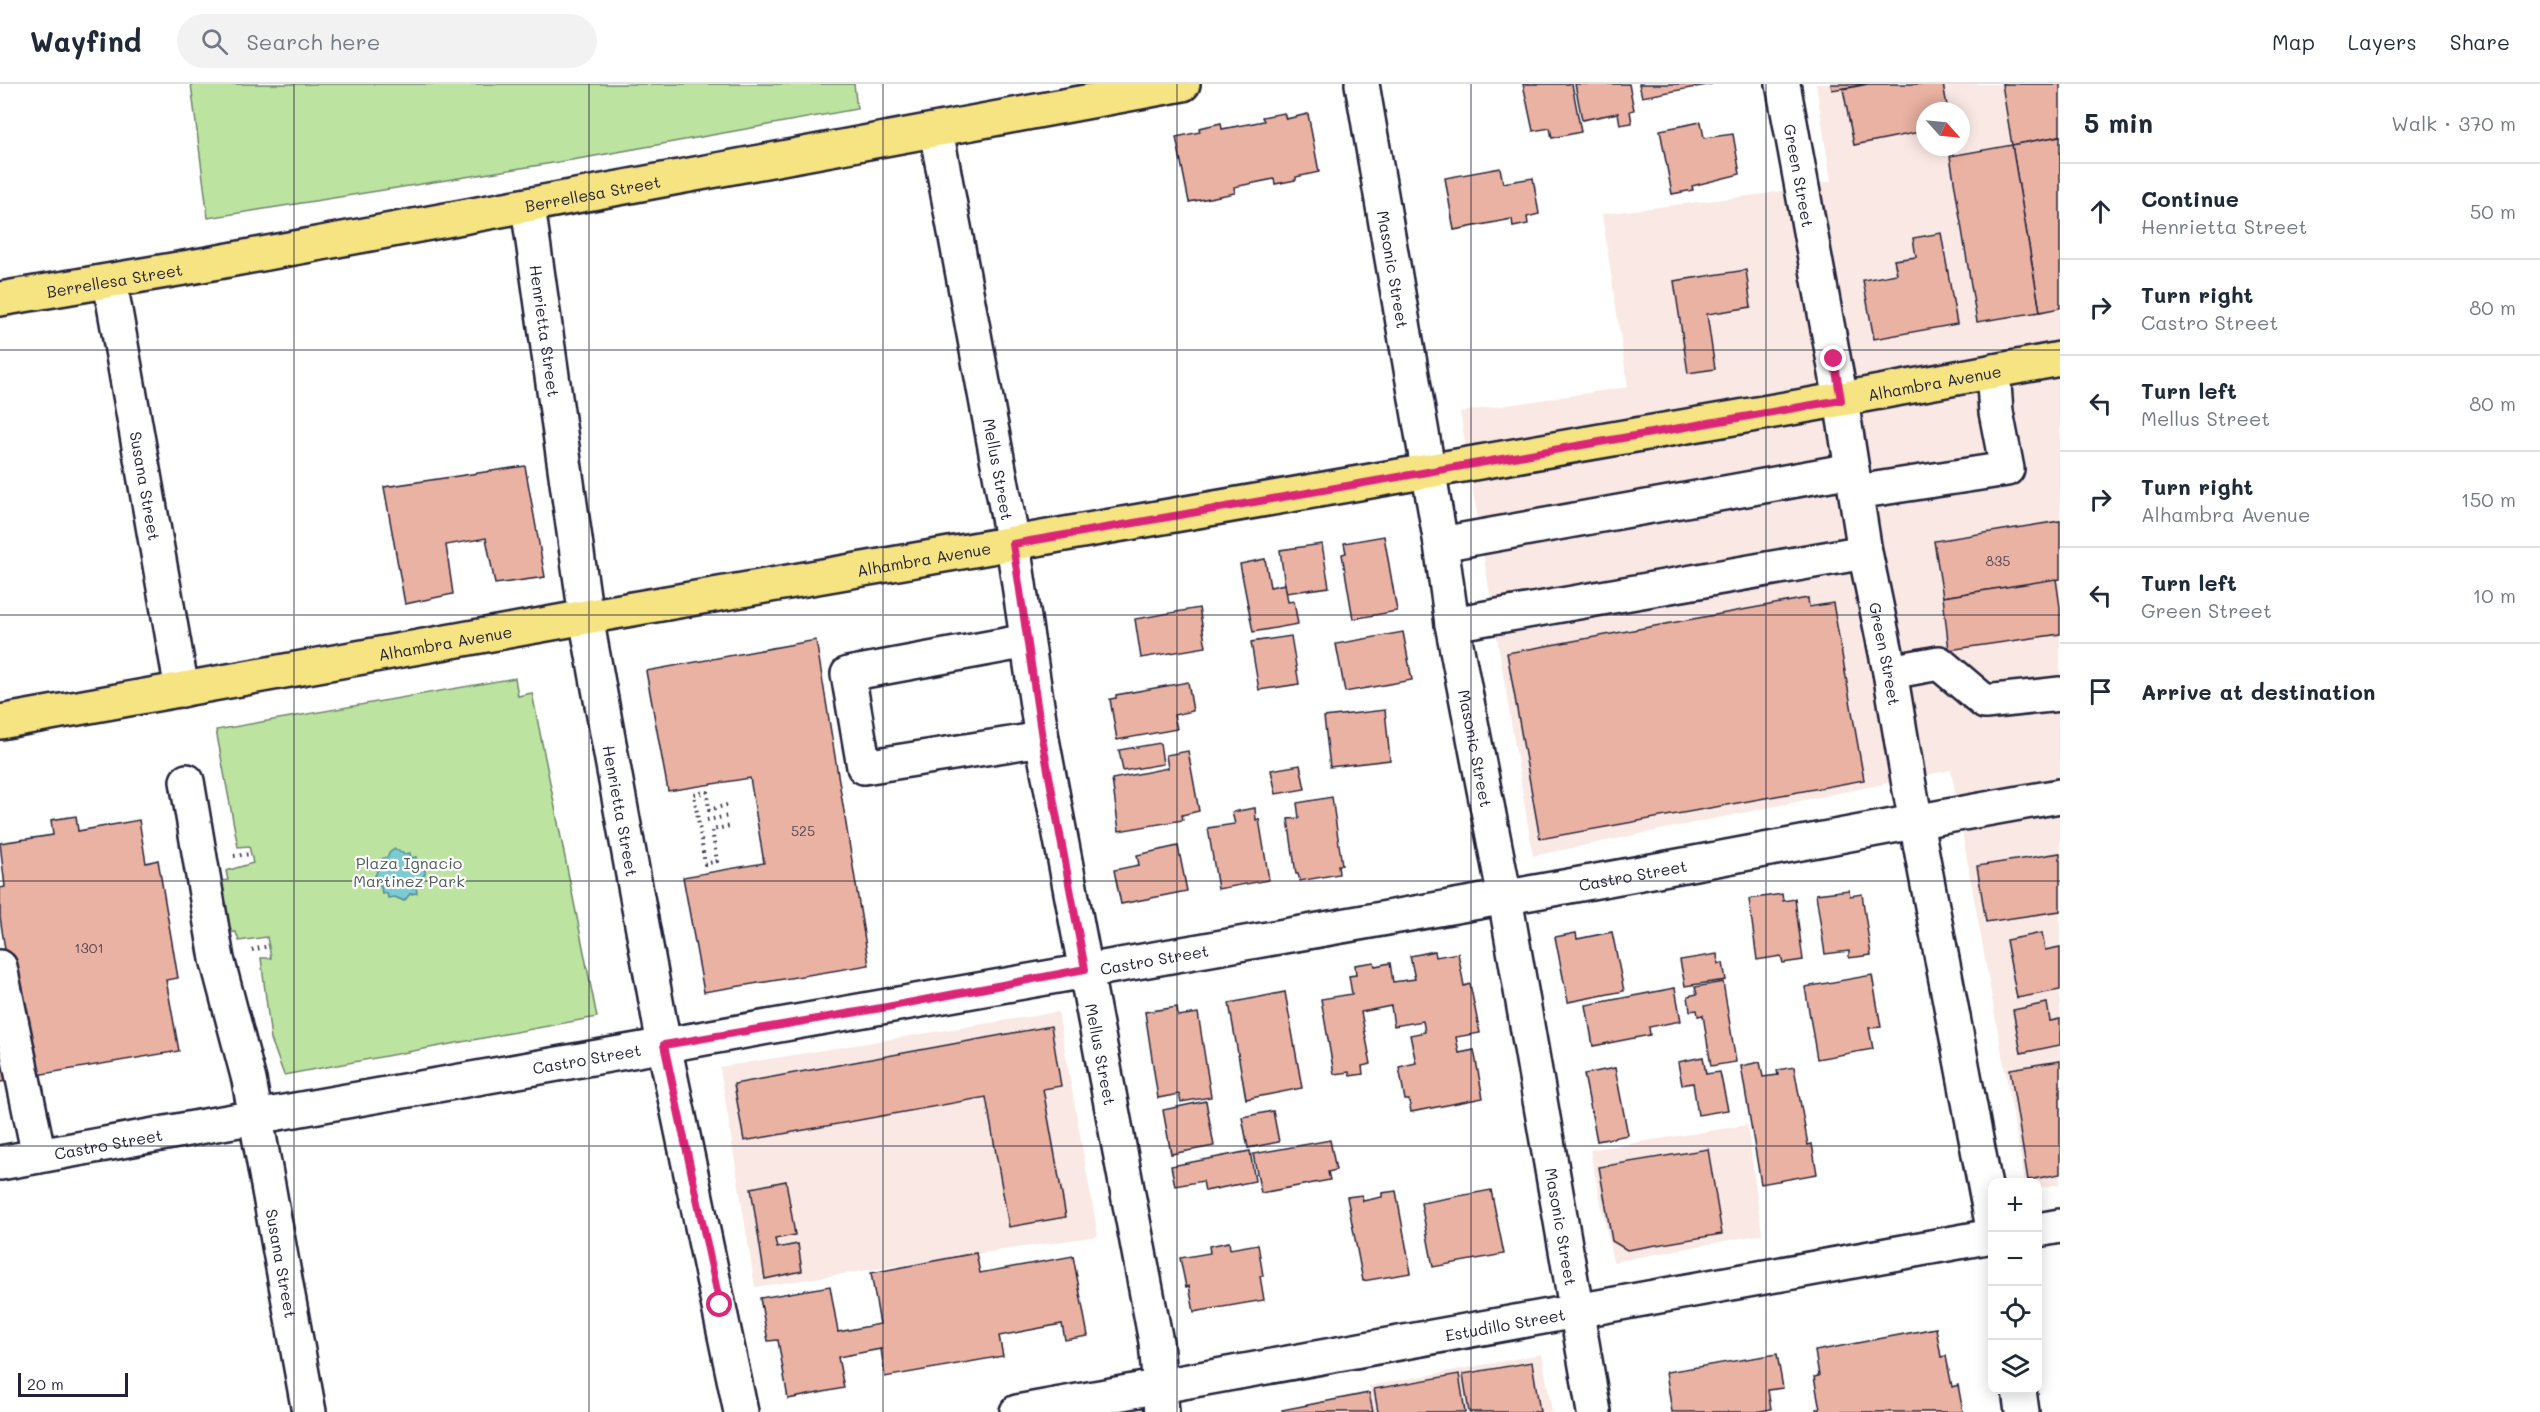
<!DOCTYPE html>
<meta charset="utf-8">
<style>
body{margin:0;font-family:Mali,sans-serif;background:#f2f2f3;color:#1f2937}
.controls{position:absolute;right:18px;bottom:18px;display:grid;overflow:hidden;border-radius:12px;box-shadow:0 3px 15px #0003}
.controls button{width:54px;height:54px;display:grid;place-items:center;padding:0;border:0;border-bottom:2px solid #e0e1e3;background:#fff;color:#1f2937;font:30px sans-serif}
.compass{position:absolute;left:1916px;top:18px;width:54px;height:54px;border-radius:50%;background:#fff;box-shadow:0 3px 15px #0003;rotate:117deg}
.scale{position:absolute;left:18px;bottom:15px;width:110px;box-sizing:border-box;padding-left:6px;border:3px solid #22223b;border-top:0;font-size:16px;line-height:21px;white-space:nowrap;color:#22223b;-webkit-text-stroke:4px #fff;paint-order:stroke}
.stop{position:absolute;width:18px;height:18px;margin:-14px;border:4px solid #db2777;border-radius:50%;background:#fff}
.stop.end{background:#db2777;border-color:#fff;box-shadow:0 2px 6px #0008}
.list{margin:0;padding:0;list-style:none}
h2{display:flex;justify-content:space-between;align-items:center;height:78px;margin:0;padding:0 24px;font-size:26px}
h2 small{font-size:20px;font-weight:400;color:#747a83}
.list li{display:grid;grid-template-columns:39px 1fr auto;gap:18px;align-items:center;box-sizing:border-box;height:96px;padding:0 24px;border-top:2px solid #e0e1e3}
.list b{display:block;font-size:22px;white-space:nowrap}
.list p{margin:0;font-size:20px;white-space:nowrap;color:#747a83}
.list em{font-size:20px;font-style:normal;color:#747a83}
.icon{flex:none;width:33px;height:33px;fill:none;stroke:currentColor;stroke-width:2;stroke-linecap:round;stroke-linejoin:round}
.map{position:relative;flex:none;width:2060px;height:1328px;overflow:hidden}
header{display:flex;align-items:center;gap:36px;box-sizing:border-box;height:84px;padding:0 30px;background:#fff;border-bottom:2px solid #e0e1e3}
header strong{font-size:28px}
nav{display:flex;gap:33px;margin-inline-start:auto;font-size:21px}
.search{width:420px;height:54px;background:#f2f2f3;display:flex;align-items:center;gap:15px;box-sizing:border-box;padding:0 21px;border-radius:33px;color:#747a83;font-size:22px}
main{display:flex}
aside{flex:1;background:#fff}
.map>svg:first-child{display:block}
.built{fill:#f9e8e3;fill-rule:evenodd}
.green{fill:#bce39f;stroke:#6f826d;stroke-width:1.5}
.water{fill:#7acbd4;stroke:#578797;stroke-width:1.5}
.building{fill:#eab2a2;stroke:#22223b;stroke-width:1.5}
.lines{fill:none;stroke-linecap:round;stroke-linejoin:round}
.minor-casing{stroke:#22223b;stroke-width:38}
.major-casing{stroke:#22223b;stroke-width:38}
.path{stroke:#22223b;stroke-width:4;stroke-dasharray:1.5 4.5;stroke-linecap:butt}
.minor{stroke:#fff;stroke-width:33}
.major{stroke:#f6e381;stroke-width:33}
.route{stroke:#db2777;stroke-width:8}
.grid{fill:none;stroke:#22223b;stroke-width:1.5;stroke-opacity:0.55}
.labels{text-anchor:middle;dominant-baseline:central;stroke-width:4.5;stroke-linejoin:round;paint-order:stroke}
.number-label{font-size:14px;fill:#544655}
.street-label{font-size:16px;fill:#22223b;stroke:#fff}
.park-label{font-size:16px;fill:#505c59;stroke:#fff}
</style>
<header>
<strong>Wayfind</strong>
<div class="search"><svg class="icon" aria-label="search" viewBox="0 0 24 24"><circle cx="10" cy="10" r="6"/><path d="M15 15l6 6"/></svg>Search here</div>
<nav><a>Map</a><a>Layers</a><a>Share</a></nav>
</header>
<main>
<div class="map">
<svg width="2060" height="1328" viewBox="0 0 2060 1328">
<rect width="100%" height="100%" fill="#fff"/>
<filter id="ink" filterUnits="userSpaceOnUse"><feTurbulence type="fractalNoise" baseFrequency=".0167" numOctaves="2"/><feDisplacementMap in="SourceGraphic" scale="12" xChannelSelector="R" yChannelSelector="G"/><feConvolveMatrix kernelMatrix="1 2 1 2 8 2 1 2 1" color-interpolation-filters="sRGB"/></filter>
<g filter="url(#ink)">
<!-- built -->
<g class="built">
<path d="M 1816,0 L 2060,0 L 2060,1100 L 2038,1104 L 2038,1098 L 2025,1098 L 1951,686 L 1533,772 L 1460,328 L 1628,303 L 1602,130 L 1765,110 L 1831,97 ZM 1925,27 L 1961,27 L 1961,63 L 1925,63 Z"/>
<path d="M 1058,928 L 1098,1152 L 755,1203 L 720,983 Z"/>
<path d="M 1747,1041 L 1762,1150 L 1613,1178 L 1590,1066 Z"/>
<path d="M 1542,1270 L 1552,1328 L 1374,1328 L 1369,1302 Z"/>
</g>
<!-- green -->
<g class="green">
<path d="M 191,0 L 854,0 L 857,25 L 584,74 L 208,134 Z"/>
<path d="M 515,594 L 518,612 L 532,609 L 597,933 L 284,991 L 271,955 L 261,874 L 271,874 L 267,853 L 239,857 L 236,848 L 226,849 L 217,798 L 228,796 L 226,787 L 253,779 L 249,762 L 238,763 L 216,646 Z"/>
</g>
<!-- water -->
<path class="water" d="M 395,765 L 404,770 L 410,769 L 411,774 L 416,773 L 417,779 L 425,785 L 425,790 L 420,796 L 422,802 L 416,803 L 417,809 L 410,810 L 404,817 L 395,813 L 388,814 L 387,809 L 382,810 L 381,803 L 376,800 L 374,795 L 377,787 L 376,781 L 382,780 L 381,775 L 388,773 L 389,769 Z"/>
<!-- building -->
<g class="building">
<path d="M 1523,0 L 1572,0 L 1581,48 L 1552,54 L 1550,44 L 1533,47 Z"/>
<path d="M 1575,0 L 1629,0 L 1634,26 L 1630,27 L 1632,39 L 1620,41 L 1618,29 L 1582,36 Z"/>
<path d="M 1639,0 L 1712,0 L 1642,13 Z"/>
<path d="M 1831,0 L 1868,0 L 1832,6 Z"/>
<path d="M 1868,0 L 1943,0 L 1948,27 L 1925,27 L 1925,47 L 1854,61 L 1843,5 Z"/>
<path d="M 2002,0 L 2060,0 L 2060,52 L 2012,61 Z"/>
<path d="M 1284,29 L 1286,35 L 1308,30 L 1319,88 L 1296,93 L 1296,96 L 1275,100 L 1274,95 L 1234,103 L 1235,109 L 1189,118 L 1176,53 L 1200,48 L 1199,44 L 1221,39 L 1222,45 L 1264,37 L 1262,33 Z"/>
<path d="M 1701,38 L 1704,54 L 1733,50 L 1740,90 L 1692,102 L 1693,106 L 1672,110 L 1660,46 Z"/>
<path d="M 2060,52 L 2060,224 L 2040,228 L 2012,61 Z"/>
<path d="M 2012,61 L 2040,228 L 1977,238 L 1950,72 Z"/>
<path d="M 1500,84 L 1503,99 L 1533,94 L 1539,130 L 1527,133 L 1528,140 L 1513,143 L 1512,135 L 1454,146 L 1445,94 Z"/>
<path d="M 1941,149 L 1957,240 L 1874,255 L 1863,196 L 1897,190 L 1894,176 L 1916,173 L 1913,154 Z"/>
<path d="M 1746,186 L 1751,223 L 1707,230 L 1715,285 L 1688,289 L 1674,197 Z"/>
<path d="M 525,382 L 545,493 L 495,500 L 486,454 L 446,461 L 453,510 L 405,520 L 384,403 Z"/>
<path d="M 2060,437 L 2060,495 L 1943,513 L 1934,457 Z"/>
<path d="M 1384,452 L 1397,527 L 1353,535 L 1342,470 L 1346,469 L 1344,459 Z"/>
<path d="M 1322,460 L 1329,503 L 1286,509 L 1280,466 Z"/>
<path d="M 1265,475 L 1270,503 L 1285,500 L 1288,518 L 1294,517 L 1298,540 L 1253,548 L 1240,480 Z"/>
<path d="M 2056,495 L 2060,523 L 2060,550 L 1949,566 L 1943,513 Z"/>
<path d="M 1808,514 L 1809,523 L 1833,519 L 1864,696 L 1540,755 L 1507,569 Z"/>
<path d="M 1199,524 L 1206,563 L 1141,574 L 1135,535 Z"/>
<path d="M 1403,548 L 1412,596 L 1345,608 L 1336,560 Z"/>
<path d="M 1291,552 L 1299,600 L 1259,606 L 1251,558 Z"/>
<path d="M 816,556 L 869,881 L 704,908 L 683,793 L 764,779 L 750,694 L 668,707 L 646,587 Z"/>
<path d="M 1188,598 L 1193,627 L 1174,631 L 1177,645 L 1117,656 L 1110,615 L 1116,614 L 1116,611 Z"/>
<path d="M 1385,626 L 1390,676 L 1330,683 L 1324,633 Z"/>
<path d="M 1160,659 L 1163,680 L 1123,687 L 1119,666 Z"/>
<path d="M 1188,667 L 1199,727 L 1182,731 L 1183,736 L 1119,747 L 1112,695 L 1168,684 L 1166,671 Z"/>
<path d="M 1300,681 L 1305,705 L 1276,710 L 1271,686 Z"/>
<path d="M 1332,713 L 1342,781 L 1338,781 L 1339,790 L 1300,797 L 1298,790 L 1296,790 L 1288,735 L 1299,734 L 1297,719 Z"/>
<path d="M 1255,724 L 1256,736 L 1259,735 L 1269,796 L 1218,805 L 1208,744 L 1235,740 L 1232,728 Z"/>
<path d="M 76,732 L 78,747 L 139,736 L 146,779 L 158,776 L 178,894 L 166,896 L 179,967 L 31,992 L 14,924 L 0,833 L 0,804 L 5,803 L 0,759 L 53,751 L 51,736 Z"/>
<path d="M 1178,762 L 1187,807 L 1121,820 L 1114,786 L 1139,781 L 1137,771 Z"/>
<path d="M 2060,769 L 2060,827 L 1986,838 L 1977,782 Z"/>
<path d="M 1849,806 L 1850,812 L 1862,810 L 1871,871 L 1849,874 L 1849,867 L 1825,870 L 1816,810 Z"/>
<path d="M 1782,810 L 1783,817 L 1795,815 L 1803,876 L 1783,879 L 1781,872 L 1757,876 L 1749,815 Z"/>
<path d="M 1612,848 L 1624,907 L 1568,918 L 1555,853 L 1576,849 L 1577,855 Z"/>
<path d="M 2042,849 L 2045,866 L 2060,863 L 2060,906 L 2017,914 L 2006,856 Z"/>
<path d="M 1435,867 L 1436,873 L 1458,869 L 1464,902 L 1470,900 L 1480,949 L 1456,953 L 1459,969 L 1474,966 L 1483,1014 L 1411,1028 L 1409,1016 L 1405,1016 L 1399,983 L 1416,979 L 1410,951 L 1425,948 L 1423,937 L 1394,942 L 1391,922 L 1361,928 L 1371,980 L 1362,982 L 1363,990 L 1350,992 L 1349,988 L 1334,990 L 1321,915 L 1352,910 L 1349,892 L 1356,891 L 1355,881 L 1374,878 L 1375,882 L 1390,879 L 1393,898 L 1415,895 L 1410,872 Z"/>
<path d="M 1717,870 L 1718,880 L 1723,879 L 1726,896 L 1685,902 L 1680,876 Z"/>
<path d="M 1872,891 L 1881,943 L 1869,944 L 1873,965 L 1817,975 L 1805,903 Z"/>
<path d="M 1723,898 L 1736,978 L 1711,982 L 1703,931 L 1698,932 L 1697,926 L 1690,927 L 1688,912 L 1697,910 L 1695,903 Z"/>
<path d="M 1675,904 L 1681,937 L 1649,943 L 1650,951 L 1593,962 L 1586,921 Z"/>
<path d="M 1285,908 L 1302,1004 L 1246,1015 L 1229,919 Z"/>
<path d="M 2047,919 L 2050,937 L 2060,935 L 2060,961 L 2021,969 L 2013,926 Z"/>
<path d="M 1177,923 L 1178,932 L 1198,929 L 1211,1013 L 1181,1018 L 1179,1010 L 1158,1014 L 1145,928 Z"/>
<path d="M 1051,942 L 1061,1002 L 1043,1005 L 1066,1133 L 1009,1143 L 986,1013 L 744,1057 L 734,1000 Z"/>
<path d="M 0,951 L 9,997 L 0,998 Z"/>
<path d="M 1703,973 L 1706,990 L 1720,988 L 1728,1026 L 1698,1031 L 1693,999 L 1682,1001 L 1678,978 Z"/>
<path d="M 2060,977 L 2060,1090 L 2028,1096 L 2010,985 Z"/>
<path d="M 1760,978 L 1763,993 L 1778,991 L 1777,986 L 1794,983 L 1808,1061 L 1812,1060 L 1817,1090 L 1761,1100 L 1741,982 Z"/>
<path d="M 1615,984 L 1628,1051 L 1597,1057 L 1584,990 Z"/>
<path d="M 1206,1017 L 1214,1062 L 1171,1070 L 1163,1026 Z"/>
<path d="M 1273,1027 L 1279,1058 L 1248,1064 L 1242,1033 Z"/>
<path d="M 1330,1056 L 1336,1086 L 1328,1088 L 1330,1096 L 1261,1109 L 1253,1070 Z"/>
<path d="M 1708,1065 L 1722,1150 L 1627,1166 L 1612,1157 L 1599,1083 Z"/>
<path d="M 1250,1067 L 1255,1097 L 1205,1107 L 1203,1097 L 1175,1102 L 1171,1082 Z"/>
<path d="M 786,1097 L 795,1151 L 775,1155 L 777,1164 L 798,1160 L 802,1187 L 765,1195 L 751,1104 Z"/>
<path d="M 1491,1106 L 1504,1170 L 1433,1183 L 1421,1119 Z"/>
<path d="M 1396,1107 L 1411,1189 L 1363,1197 L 1347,1113 L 1362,1111 L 1363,1117 L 1382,1113 L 1382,1109 Z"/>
<path d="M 1229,1158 L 1230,1165 L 1258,1160 L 1263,1192 L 1260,1192 L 1264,1216 L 1194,1228 L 1189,1202 L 1186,1203 L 1180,1174 L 1210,1169 L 1209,1162 Z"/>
<path d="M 976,1169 L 980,1189 L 1073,1172 L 1088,1252 L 1065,1256 L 1062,1240 L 999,1252 L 1003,1272 L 885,1293 L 881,1265 L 838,1273 L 844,1304 L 788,1315 L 778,1256 L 768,1257 L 760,1214 L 830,1202 L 838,1248 L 880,1240 L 871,1189 Z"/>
<path d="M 1936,1244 L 1941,1273 L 1946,1272 L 1952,1303 L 1958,1301 L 1963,1328 L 1817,1328 L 1816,1325 L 1820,1325 L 1814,1293 L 1819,1292 L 1815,1267 Z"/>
<path d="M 1777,1270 L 1783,1304 L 1768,1306 L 1771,1325 L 1756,1328 L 1672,1328 L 1666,1288 Z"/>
<path d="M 1532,1278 L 1540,1328 L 1469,1328 L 1463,1290 Z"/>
<path d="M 1459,1290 L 1465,1328 L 1378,1328 L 1374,1305 Z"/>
<path d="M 1369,1309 L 1373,1328 L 1283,1328 L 1282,1326 Z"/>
</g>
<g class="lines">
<!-- minor casing -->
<g class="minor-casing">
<g id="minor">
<path id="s1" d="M 1362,0 L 1441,460 L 1452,540 L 1505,814 L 1594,1328"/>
<path id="s2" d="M 1783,0 L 1841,316 L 1865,468 L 1890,588 L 1909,701 L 1992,1139"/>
<path id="s3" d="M 936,46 L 1013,460 L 1042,655 L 1156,1258 L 1162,1328"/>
<path id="s4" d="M 528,122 L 586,533 L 664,961 L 741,1328"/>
<path id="s5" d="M 110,198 L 182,606"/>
<path d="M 1856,408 L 2007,385 L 1996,328 L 1993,287"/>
<path d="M 1441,460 L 1852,386"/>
<path d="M 1452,540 L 1865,468"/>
<path d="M 1027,557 L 848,590 L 864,683 L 1042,655"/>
<path d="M 1890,588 L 1939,579 L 1985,618 L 2060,610"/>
<path id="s6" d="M 187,697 L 217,875 L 249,996 L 309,1328"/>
<path d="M 0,883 L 39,1072"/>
<path id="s7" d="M 0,1079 C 500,988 1001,902 1501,814 C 1688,782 1873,744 2060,712"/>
<path d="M 2038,1146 L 2060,1142"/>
<path d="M 2019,1306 L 2022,1328"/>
<path id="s8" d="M 1017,1328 L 1992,1152"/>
</g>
</g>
<!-- major casing -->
<g class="major-casing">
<g id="major">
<path id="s9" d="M 0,215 L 202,181 L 1183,0"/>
<path id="s10" d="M 0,638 L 586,533 L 1809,321 L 2060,275"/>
</g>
</g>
<!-- path -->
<g class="path">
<path d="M 727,721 L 709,726 L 707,708 L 694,710 L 705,780 L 717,777 L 712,746 L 730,742"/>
<path d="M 707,736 L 729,732"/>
<path d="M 234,772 L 251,770"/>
<path d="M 252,866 L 269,862"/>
</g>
<!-- minor -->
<use href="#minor" class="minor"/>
<!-- major -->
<use href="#major" class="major"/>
</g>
</g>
<g class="lines" filter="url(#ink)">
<!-- route -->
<path class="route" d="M 720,1221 L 664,961 L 887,923 L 1085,885 L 1042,654 L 1013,460 L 1841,316 L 1834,275"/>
</g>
<!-- grid -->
<path class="grid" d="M 294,0 L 294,1328M 589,0 L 589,1328M 883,0 L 883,1328M 1177,0 L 1177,1328M 1471,0 L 1471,1328M 1766,0 L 1766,1328M 0,266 L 2060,266M 0,531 L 2060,531M 0,797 L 2060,797M 0,1062 L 2060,1062"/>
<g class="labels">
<!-- number labels -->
<g class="number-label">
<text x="1998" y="476">835</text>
<text x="803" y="746">525</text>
<text x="89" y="863">1301</text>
</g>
<!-- street labels -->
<g class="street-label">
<text stroke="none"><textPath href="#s2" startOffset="93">Green Street</textPath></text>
<text stroke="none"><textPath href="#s9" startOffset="602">Berrellesa Street</textPath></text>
<text stroke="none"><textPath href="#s1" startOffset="188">Masonic Street</textPath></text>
<text stroke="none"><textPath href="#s9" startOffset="116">Berrellesa Street</textPath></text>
<text stroke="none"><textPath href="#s4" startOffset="126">Henrietta Street</textPath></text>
<text stroke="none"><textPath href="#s10" startOffset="1964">Alhambra Avenue</textPath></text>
<text stroke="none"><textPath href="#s3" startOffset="345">Mellus Street</textPath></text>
<text stroke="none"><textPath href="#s5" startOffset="207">Susana Street</textPath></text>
<text stroke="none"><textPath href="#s10" startOffset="938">Alhambra Avenue</textPath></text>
<text stroke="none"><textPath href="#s10" startOffset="452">Alhambra Avenue</textPath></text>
<text stroke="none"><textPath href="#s2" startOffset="579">Green Street</textPath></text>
<text stroke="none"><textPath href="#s1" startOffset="674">Masonic Street</textPath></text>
<text stroke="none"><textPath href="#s4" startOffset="612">Henrietta Street</textPath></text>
<text stroke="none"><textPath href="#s7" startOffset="1658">Castro Street</textPath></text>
<text stroke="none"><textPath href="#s7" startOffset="1172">Castro Street</textPath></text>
<text stroke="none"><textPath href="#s3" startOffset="939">Mellus Street</textPath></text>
<text stroke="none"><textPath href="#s7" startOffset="596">Castro Street</textPath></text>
<text stroke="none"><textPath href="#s7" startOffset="110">Castro Street</textPath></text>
<text stroke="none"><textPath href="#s1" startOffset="1160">Masonic Street</textPath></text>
<text stroke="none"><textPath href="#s6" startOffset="492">Susana Street</textPath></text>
<text stroke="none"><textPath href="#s8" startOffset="496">Estudillo Street</textPath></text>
</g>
<!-- park labels -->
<g class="park-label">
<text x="409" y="778">Plaza Ignacio<tspan x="409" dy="18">Martinez Park</tspan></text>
</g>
</g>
</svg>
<div class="controls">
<button>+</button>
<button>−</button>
<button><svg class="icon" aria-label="locate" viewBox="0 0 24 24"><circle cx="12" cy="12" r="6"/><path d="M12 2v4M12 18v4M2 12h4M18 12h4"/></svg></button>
<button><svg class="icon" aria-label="layers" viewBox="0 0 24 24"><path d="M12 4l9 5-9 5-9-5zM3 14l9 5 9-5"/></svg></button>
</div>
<svg class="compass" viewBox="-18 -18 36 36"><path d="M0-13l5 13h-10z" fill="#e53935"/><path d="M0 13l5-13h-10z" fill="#747a83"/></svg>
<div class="scale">20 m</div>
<div class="stop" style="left:720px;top:1221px"></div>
<div class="stop end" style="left:1834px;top:275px"></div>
</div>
<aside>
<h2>5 min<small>Walk · 370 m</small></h2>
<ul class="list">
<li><svg class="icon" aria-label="ahead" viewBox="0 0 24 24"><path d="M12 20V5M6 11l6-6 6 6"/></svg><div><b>Continue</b><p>Henrietta Street</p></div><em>50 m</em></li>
<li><svg class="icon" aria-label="right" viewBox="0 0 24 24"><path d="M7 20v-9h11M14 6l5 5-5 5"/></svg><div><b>Turn right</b><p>Castro Street</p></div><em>80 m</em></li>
<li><svg class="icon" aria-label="left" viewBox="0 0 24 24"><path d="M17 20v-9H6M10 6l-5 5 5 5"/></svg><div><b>Turn left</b><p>Mellus Street</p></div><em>80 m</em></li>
<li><svg class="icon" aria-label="right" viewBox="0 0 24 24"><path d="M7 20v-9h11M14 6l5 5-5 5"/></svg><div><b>Turn right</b><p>Alhambra Avenue</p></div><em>150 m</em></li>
<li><svg class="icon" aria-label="left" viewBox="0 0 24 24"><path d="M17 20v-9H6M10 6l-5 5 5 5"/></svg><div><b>Turn left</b><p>Green Street</p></div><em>10 m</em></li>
<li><svg class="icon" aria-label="arrive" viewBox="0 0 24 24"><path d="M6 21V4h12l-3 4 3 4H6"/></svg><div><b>Arrive at destination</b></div></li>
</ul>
</aside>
</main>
